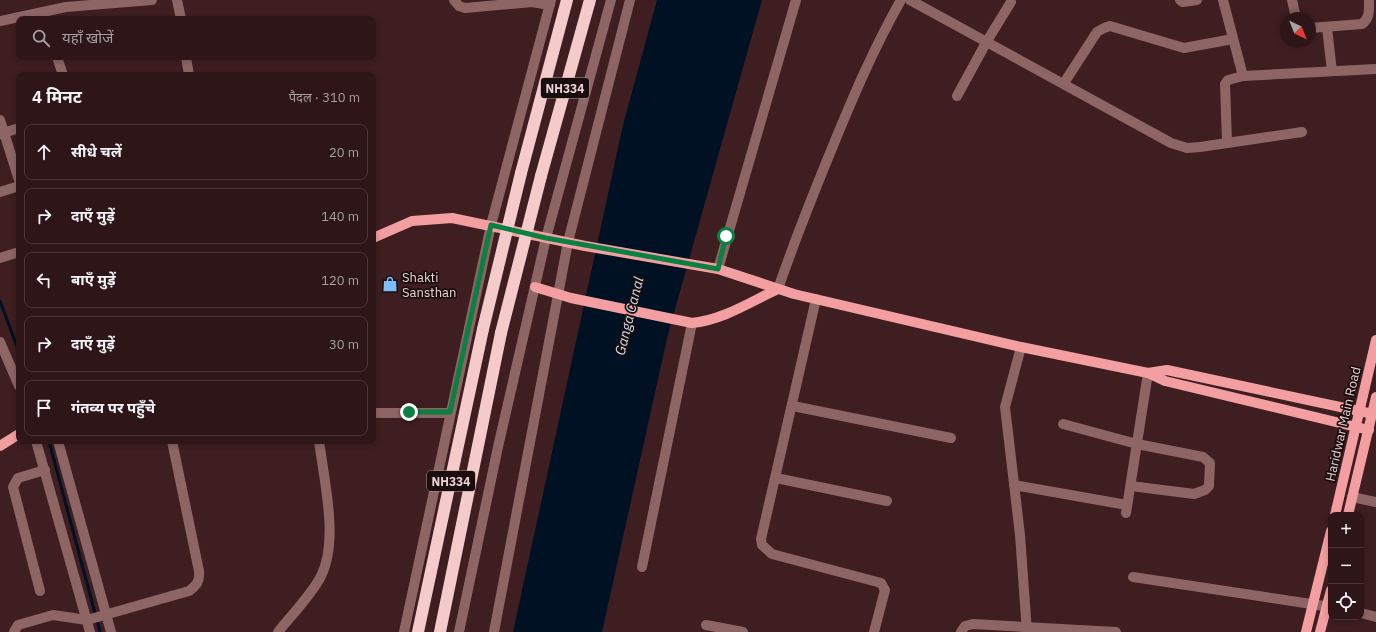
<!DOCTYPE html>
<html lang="hi">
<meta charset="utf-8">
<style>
body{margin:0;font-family:"IBM Plex Sans","Noto Sans Devanagari",sans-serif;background:#361f21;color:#f1f3f6}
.controls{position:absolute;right:12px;bottom:12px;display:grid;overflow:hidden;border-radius:8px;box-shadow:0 2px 6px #0003}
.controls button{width:36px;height:36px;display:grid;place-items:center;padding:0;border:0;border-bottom:1px solid #493537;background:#2e1618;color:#f1f3f6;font:20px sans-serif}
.compass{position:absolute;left:1280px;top:12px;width:36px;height:36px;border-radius:50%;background:#2e1618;box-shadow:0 2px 6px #0003;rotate:137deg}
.stop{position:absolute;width:12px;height:12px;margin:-9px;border:3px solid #0b8043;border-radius:50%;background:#fff}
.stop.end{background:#0b8043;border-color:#fff;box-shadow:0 1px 4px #0008}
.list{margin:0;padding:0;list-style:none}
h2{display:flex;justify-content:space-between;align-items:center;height:52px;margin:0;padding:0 16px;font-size:17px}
h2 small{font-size:13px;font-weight:400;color:#a79fa2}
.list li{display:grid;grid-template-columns:26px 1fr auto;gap:12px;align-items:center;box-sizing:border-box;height:56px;margin:0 8px 8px;padding:0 8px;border:1px solid #493537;border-radius:8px}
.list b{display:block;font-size:15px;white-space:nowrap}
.list em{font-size:13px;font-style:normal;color:#a79fa2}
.icon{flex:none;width:22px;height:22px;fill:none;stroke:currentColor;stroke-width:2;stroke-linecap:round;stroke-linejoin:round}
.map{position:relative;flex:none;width:1376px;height:632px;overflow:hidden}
.search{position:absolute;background:#2e1618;box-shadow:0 2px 6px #0003;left:16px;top:16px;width:360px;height:44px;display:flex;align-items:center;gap:10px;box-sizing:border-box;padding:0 14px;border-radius:8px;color:#a79fa2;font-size:15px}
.panel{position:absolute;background:#2e1618;box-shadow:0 2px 6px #0003;left:16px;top:72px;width:360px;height:372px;border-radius:8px}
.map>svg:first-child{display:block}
.water{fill:#001123}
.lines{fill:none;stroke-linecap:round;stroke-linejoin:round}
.stream{stroke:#001123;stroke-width:3}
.minor{stroke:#8e6565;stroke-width:10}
.major{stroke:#f39fa1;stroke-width:10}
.highway{stroke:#f4caca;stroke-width:12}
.highway-bridge{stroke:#f4caca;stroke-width:12}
.route{stroke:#0b8043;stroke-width:5}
.labels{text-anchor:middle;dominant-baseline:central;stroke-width:3.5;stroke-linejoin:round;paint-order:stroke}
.shield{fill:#1b0d0e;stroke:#aa9797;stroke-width:1}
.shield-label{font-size:12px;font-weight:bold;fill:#e8d2d2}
.poi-label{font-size:13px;fill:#e8d2d2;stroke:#1b0d0e;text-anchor:start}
.street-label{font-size:13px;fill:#e8d2d2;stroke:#1b0d0e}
.water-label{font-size:14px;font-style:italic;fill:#cee0f0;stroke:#1b0d0e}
</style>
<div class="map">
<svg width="1376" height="632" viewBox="0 0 1376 632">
<rect width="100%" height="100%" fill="#3e1e20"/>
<!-- water -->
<path class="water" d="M 657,0 L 762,0 L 668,334 L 602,632 L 513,632 L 623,125 Z"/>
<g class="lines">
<!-- stream -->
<g class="stream">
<path d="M 0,301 L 19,352"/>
<path d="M 49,441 L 100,632"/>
</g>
<!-- minor -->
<g class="minor">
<path d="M 177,0 L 181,19"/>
<path d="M 454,0 L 459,6 L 465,8 L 532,2 L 550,5"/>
<path d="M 910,0 L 1171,143 L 1187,148 L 1200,147 L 1302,132"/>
<path d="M 1180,0 L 1183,2 L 1197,0"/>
<path d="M 1223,0 L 1243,76"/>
<path d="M 1292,0 L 1296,18"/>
<path d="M 0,21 L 66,7 L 152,0"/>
<path d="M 1310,28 L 1362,24 C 1370,18 1369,10 1369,0"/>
<path d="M 1327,28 L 1332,71"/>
<path d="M 57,57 L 63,75"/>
<path d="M 186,57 L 189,75"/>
<path d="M 1064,83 L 1097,32 L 1104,28 L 1110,26 L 1184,48 L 1233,39"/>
<path d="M 957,96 L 987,41 L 1011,2"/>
<path d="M 0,120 L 19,180"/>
<path d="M 0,134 L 19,128"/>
<path d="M 1227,142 L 1225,84 L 1228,80 L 1243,76 L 1376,69"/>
<path d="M 0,192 L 19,186"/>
<path d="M 0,258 L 19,252"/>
<path d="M 718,269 L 796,0"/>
<path d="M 778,289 C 793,245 810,202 828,158 C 850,104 872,51 901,0"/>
<path d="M 816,299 L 761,539 L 762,545 L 772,554 L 881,583 L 885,590 L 874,632"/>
<path d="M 0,342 L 19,386"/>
<path d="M 1021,347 L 1005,407 L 1020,535 L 1027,632"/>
<path d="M 793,406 L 951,438"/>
<path d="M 373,413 L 450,413"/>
<path d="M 1063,424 L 1137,444 L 1203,457 L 1210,463 L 1209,486 L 1205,490 L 1194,494 L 1131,486"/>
<path d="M 36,441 L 90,632"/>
<path d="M 58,441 L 111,632"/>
<path d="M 776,478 L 887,501"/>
<path d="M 1014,485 L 1127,505"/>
<path d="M 1352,497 L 1376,502"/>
<path d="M 1126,513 L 1148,373"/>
<path d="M 642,567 L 692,323"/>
<path d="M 1133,577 L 1331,607"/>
<path d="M 40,591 L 13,487 L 18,478 L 45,470"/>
<path d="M 1361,613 L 1376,617"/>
<path d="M 706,625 L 743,632"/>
<path d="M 14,632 L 18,625 L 53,615 L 87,620 L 189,591 C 197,585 200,581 199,571 L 172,441"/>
<path d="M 278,632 C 290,617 313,593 321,576 C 339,541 324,480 319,441"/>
<path d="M 404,632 L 491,225 L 551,0"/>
<path d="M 459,632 L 498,447 L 546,238 L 611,0"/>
<path d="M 494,632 L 568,242 L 630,0"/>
<path d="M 961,632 L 965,626 L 973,624 L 1116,632"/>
</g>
<!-- major -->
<g class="major">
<path d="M 373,238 L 412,221 L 452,218 L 585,246 L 718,269 L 794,294 L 1021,347 L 1148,373 L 1165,381 L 1369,430"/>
<path d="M 535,287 L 571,298 L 692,323 C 723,320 750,302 778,289"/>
<path d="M 1148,373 L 1167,370 L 1373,414"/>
<path d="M 0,446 L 19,434"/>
<path d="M 1335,515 L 1376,340"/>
<path d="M 1348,515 L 1376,397"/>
<path d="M 1306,632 L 1331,531"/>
<path d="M 1320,632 L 1331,590"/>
</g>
<!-- highway -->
<g class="highway">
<path d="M 521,173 L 567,0"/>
<path d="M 541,176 L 590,0"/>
<path d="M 418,632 L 483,329"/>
<path d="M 440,632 L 501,333"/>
</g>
<!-- highway-bridge -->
<g class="highway-bridge">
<path d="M 483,329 L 521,173"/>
<path d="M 501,333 L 541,176"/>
</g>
</g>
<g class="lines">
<!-- route -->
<path class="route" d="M 409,412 L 450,412 L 491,225 L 546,238 L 718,269 L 726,236"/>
</g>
<!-- icons -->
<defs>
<g id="shop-bare" transform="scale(1.2)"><path d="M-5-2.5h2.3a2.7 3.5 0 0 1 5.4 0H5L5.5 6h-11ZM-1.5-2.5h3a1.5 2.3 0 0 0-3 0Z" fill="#7bbef8" stroke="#1b0d0e" stroke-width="2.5" paint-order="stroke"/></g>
</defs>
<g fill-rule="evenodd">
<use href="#shop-bare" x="390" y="284"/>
</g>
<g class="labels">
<!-- shield labels -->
<g class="shield">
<rect x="541" y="78" width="48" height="20" rx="3"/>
<rect x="427" y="471" width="48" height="20" rx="3"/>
</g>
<g class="shield-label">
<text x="565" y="88">NH334</text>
<text x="451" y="481">NH334</text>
</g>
<!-- poi labels -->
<g class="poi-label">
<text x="402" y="277">Shakti<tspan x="402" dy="15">Sansthan</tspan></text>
</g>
<!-- street labels -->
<g class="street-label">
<text transform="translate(1343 424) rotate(-77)">Haridwar Main Road</text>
</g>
<!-- water labels -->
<g class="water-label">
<text transform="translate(629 316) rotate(-76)">Ganga Canal</text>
</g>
</g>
</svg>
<div class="controls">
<button>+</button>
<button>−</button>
<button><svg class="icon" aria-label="locate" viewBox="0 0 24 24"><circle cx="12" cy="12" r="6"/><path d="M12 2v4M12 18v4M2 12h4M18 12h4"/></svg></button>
</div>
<svg class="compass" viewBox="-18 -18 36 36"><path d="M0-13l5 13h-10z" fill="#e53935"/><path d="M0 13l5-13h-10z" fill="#a79fa2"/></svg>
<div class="stop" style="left:726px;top:236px"></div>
<div class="stop end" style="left:409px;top:412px"></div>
<div class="search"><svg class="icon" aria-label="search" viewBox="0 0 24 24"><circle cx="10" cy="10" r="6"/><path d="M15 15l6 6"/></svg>यहाँ खोजें</div>
<section class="panel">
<h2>4 मिनट<small>पैदल · 310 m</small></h2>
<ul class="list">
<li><svg class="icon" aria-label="ahead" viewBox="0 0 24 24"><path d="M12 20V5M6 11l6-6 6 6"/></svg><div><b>सीधे चलें</b></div><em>20 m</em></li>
<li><svg class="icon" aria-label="right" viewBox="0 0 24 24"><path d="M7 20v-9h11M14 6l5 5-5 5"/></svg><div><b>दाएँ मुड़ें</b></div><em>140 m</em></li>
<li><svg class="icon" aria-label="left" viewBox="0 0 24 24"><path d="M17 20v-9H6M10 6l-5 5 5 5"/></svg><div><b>बाएँ मुड़ें</b></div><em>120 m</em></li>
<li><svg class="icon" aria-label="right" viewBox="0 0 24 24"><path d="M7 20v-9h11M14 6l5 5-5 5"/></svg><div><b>दाएँ मुड़ें</b></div><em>30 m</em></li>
<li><svg class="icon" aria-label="arrive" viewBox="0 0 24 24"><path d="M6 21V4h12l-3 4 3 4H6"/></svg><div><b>गंतव्य पर पहुँचे</b></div></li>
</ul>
</section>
</div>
